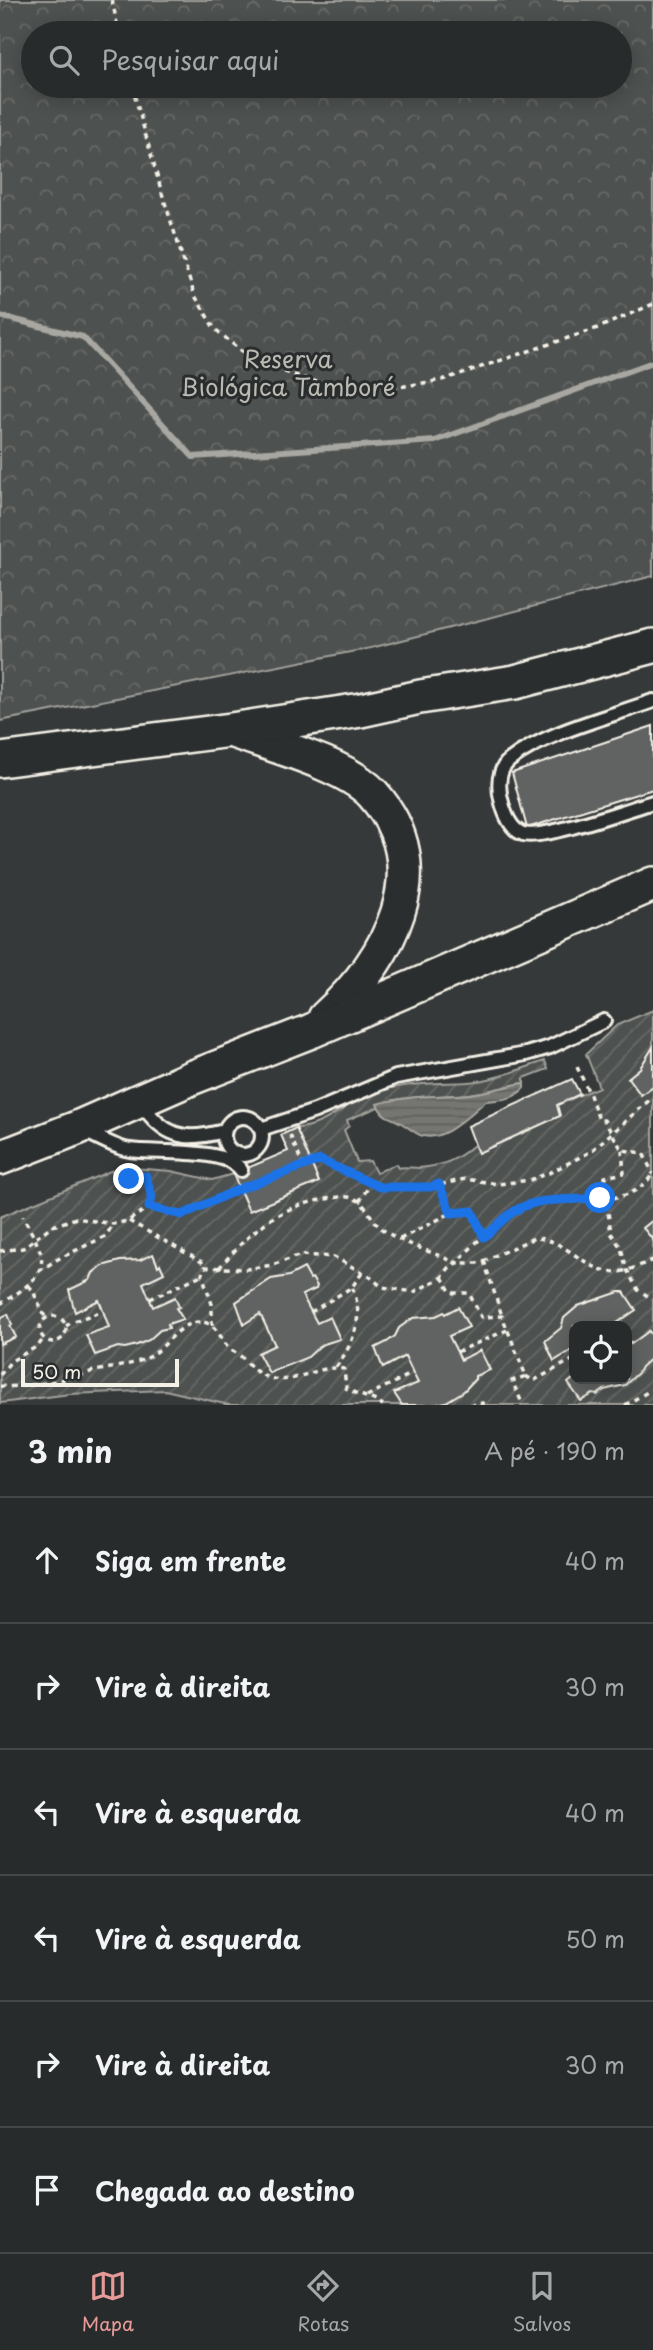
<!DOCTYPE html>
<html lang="pt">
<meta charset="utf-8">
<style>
body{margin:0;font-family:"Playpen Sans",sans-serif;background:#343737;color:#f1f3f6}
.controls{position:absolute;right:21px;bottom:21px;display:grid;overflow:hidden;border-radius:14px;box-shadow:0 4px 18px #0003}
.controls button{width:63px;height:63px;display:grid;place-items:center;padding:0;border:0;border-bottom:2px solid #444747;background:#282b2b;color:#f1f3f6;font:35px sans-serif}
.scale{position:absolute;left:21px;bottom:18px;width:158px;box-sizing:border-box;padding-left:7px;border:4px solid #f4f1e8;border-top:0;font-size:19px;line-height:24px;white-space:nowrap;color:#f4f1e8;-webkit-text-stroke:5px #2a2d2e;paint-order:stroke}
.stop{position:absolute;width:21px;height:21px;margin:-16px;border:5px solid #1a73e8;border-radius:50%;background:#fff}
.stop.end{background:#1a73e8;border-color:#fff;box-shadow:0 2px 7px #0008}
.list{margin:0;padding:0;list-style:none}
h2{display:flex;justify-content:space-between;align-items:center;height:91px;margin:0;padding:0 28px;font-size:30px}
h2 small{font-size:23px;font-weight:400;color:#a5a7a9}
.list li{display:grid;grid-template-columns:46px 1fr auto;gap:21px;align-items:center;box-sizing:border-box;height:126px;padding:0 28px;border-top:2px solid #444747}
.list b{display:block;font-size:26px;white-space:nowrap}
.list em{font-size:23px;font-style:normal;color:#a5a7a9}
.icon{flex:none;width:38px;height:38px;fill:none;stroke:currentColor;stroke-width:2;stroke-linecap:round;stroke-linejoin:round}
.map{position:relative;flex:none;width:653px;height:1405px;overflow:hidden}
.search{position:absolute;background:#282b2b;box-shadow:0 4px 18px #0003;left:21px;right:21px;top:21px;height:77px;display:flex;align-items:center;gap:18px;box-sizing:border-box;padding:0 24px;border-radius:38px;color:#a5a7a9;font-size:26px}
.sheet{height:847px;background:#282b2b}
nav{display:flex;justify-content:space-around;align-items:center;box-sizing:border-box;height:98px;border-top:2px solid #444747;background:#282b2b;font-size:19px;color:#a5a7a9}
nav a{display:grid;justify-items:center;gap:4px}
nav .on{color:#e69b98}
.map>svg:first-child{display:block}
.forest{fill:url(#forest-crowns);stroke:#a1a19c;stroke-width:2;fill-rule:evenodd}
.garden{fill:url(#garden-furrows);stroke:#a1a19c;stroke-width:2;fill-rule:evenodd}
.water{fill:url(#water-rules);stroke:#a8a7a1;stroke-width:2}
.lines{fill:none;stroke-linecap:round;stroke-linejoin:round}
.stream{stroke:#a8a7a1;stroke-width:6}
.building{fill:#616362;stroke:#f4f1e8;stroke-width:2}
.service-casing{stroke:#f4f1e8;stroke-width:18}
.secondary-casing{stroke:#f4f1e8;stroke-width:38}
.path{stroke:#f4f1e8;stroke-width:3.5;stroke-dasharray:5 5;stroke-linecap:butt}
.service{stroke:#2a2d2e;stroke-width:12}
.secondary{stroke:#2a2d2e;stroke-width:33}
.route{stroke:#1a73e8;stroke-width:9}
.labels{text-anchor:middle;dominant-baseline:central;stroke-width:6;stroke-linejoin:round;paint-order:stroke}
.park-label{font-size:24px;fill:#bab9b2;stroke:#2a2d2e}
</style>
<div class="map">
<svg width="653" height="1405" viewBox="0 0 653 1405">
<defs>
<pattern id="forest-crowns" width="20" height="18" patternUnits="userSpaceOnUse" patternTransform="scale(1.75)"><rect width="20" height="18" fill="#4e514f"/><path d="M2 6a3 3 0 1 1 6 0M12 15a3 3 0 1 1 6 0" fill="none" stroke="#686a68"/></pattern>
<pattern id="garden-furrows" width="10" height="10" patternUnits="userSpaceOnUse" patternTransform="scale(1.75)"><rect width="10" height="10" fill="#4e514f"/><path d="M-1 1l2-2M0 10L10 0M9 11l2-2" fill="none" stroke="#686a68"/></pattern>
<pattern id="water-rules" width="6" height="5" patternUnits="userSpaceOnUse" patternTransform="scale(1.75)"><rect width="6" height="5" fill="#757572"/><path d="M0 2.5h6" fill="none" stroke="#5f5e5c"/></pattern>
</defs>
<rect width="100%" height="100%" fill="#363939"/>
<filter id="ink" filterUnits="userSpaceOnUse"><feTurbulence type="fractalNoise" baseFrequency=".0143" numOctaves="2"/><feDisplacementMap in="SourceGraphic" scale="14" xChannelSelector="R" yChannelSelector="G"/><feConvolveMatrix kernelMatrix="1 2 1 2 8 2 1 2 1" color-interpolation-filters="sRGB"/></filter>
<g filter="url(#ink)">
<!-- forest -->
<path class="forest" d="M 0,0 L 653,0 L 653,576 L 371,648 L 0,721 ZM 33,33 L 620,33 L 620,86 L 33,86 Z"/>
<!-- garden -->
<path class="garden" d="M 653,1010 L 653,1405 L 229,1405 L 165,1390 L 70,1394 L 0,1403 L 0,1217 L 120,1167 L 171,1171 L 212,1180 L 233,1174 L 249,1211 L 319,1182 L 296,1128 C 321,1128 341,1108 363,1097 C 398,1082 432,1084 468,1082 C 495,1080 520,1069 545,1061 L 548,1069 L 524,1078 L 524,1083 C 506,1086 489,1092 470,1094 C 438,1097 409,1095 378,1104 L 378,1107 L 347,1120 L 349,1126 L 344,1130 L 357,1162 L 370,1161 L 376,1173 L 396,1164 L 398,1168 C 404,1166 411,1168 419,1168 C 443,1166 457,1160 474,1145 L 478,1153 L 560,1116 L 557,1105 L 599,1087 L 586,1054 L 617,1025 ZM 574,1326 L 627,1326 L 627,1379 L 574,1379 Z"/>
<!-- water -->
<path class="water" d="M 524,1083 L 524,1088 C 512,1101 502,1099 486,1101 C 469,1114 444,1144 420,1135 C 413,1132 408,1127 401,1123 C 388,1115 385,1120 377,1104 C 409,1095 438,1097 470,1094 C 489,1092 506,1086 524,1083 Z"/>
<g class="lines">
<!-- stream -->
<path class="stream" d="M 0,316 L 83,337 L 193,457 L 435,441 L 653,362"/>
</g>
<!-- building -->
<g class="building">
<path d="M 653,726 L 653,789 L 527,828 L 512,773 Z"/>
<path d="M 653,1047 L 653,1086 L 641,1095 L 628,1078 L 640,1068 Z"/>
<path d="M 572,1079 L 580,1094 L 557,1105 L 560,1116 L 478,1153 L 468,1126 Z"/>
<path d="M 296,1128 L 319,1182 L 249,1211 L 233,1174 L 288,1151 L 281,1135 Z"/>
<path d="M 653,1220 L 653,1240 L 643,1228 Z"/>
<path d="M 153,1254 L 158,1266 L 160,1264 L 164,1273 L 143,1283 L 153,1307 L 175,1297 L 179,1307 L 176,1308 L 183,1319 L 168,1324 L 169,1328 L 160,1330 L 149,1340 L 137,1345 L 125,1348 L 118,1347 L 95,1355 L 86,1335 L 109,1327 L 99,1300 L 75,1312 L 69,1290 L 90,1280 L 93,1273 L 102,1266 L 120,1261 L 140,1260 Z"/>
<path d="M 304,1268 L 310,1279 L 312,1278 L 317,1286 L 316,1289 L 302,1295 L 317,1323 L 330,1317 L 340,1339 L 321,1345 L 308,1357 L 269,1373 L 258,1353 L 275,1345 L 260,1314 L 244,1324 L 236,1302 L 271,1279 L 289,1276 Z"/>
<path d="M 619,1292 L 624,1292 L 636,1310 L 617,1323 L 619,1326 L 574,1326 L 574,1349 L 554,1361 L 545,1341 L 561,1328 L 564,1318 L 578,1306 Z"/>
<path d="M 458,1307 L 469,1327 L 449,1336 L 461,1360 L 480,1350 L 490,1370 L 475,1376 L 475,1379 L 464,1391 L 446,1402 L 432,1405 L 402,1405 L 394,1393 L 418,1383 L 413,1373 L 405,1356 L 383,1368 L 375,1348 L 387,1342 L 395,1336 L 399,1328 L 413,1318 L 436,1316 L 444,1312 L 445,1314 Z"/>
<path d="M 8,1314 L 12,1325 L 10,1326 L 16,1337 L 0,1344 L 0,1318 Z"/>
<path d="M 649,1331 L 653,1337 L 653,1356 L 641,1367 L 638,1373 L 625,1385 L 604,1390 L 597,1395 L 593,1394 L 581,1401 L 568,1383 L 574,1378 L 627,1379 L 627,1338 L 631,1344 Z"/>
</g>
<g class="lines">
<!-- service casing -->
<g class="service-casing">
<g id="service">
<path d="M 653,701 C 609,717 546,732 510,760 C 498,769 498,786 501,799 C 504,812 510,829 523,834 C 543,840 629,809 653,802"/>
<path d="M 148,1100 L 150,1115 C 172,1141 194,1139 224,1131"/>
<circle cx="243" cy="1136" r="19"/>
<path d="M 261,1129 L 315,1111 L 396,1077 L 526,1054 L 550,1047 L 604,1021"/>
<path d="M 84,1131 C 98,1137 115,1148 130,1150 C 156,1154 225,1147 241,1170"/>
</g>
</g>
<!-- secondary casing -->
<g class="secondary-casing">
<g id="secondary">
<path d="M 233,731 C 271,745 347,765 373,794 C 440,870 388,960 325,1018"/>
<path d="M 0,760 L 231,730 L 361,710 L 420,697 L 515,682 L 653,646"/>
<path d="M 0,1158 L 77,1128 L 191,1078 L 311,1031 L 653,884"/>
</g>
</g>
<!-- path -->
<g class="path">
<path d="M 112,0 L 119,33"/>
<path d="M 132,86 L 161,190 L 194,294 L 214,328 L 241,351 L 282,371 L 320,383 L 380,390 L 442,380 L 598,328 L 653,304"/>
<path d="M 577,1067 L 590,1095 L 599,1120 L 604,1120 L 622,1150 L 643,1153 L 653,1174"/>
<path d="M 290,1135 L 303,1165"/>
<path d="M 622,1150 L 624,1173 L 605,1177 L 606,1198 C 626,1198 641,1190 652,1175"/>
<path d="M 129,1179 L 146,1176 L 152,1197 L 149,1207"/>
<path d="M 251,1184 L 320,1160 L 380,1187 L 394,1188 L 431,1187 L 465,1179 L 498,1184 L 530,1180 L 549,1173 L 590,1152 L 653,1097"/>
<path d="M 439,1184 L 451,1213 L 472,1211 L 484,1237"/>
<path d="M 359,1202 L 371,1183"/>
<path d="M 129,1221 L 202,1262 L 205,1268"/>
<path d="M 400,1239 L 451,1213"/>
<path d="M 0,1251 L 23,1248 L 50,1227 L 76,1218 L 113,1224 L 128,1221 L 149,1207 L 182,1215 L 243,1187"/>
<path d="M 484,1261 L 502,1316"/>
<path d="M 219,1268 C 251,1231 276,1207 326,1199 C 333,1198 345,1195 353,1198 C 367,1203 371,1221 382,1229 C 400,1243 434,1252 456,1263 C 478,1241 508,1208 540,1201 C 551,1199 562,1201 573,1201 C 584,1200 595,1197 606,1198 L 611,1233 L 621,1248 L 627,1270 L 638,1290 L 653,1299"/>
<path d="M 39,1271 L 58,1259 L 106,1236 L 113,1224"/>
<path d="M 442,1277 L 451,1293 L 469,1293 L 481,1317 L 502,1316 L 526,1376 L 512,1381 L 523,1405"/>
<path d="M 28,1286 L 32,1289 L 45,1317"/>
<path d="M 150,1299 L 201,1275"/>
<path d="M 0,1304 C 18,1293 49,1276 40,1251 C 36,1239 28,1227 23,1216"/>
<path d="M 311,1312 L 352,1287 L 362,1273"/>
<circle cx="53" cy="1329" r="13"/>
<path d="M 212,1325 L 212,1304 L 202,1274 L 205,1267 L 247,1269 L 272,1265 L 301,1255 L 334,1257 L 369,1276 L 382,1287 L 414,1292 L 442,1277 L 449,1268 L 456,1263 L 479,1263 L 534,1238 C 566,1238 584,1272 616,1272 C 628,1272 642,1264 653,1260"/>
<path d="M 66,1326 L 74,1321 L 103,1311"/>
<path d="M 457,1352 L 507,1330"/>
<path d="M 336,1367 C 354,1343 365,1316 352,1287"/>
<path d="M 0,1375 L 11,1361 L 38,1346 L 44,1338"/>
<path d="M 526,1376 L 533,1381 L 574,1359"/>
<path d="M 0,1386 C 22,1388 52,1382 74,1377 C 81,1376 88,1372 95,1371 C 110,1368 138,1364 151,1356 C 168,1345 177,1325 198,1322 C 216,1320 220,1339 229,1348 C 232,1351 235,1352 238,1354 C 247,1361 252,1370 262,1375 C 292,1390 314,1363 344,1369 L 346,1388 C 358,1396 371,1397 383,1405"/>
<path d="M 367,1396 L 413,1373"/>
<path d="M 470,1405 L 482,1403 L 488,1405"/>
<path d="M 625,1405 L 653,1389"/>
</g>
<!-- service -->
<use href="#service" class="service"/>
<!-- secondary -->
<use href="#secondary" class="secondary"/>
</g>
</g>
<g class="lines" filter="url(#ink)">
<!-- route -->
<path class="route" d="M 129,1179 L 146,1176 L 152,1197 L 149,1207 L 182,1215 L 239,1189 L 320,1160 L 380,1187 L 431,1187 L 439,1184 L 451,1213 L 472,1211 L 484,1237 C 493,1230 500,1222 509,1215 C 534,1195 570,1201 600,1198"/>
</g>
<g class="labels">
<!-- park labels -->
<g class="park-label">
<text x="288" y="358">Reserva<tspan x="288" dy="28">Biológica Tamboré</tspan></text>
</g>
</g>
</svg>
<div class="controls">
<button><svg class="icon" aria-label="locate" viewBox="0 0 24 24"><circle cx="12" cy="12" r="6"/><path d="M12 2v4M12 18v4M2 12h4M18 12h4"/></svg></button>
</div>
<div class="scale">50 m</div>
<div class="stop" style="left:600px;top:1198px"></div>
<div class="stop end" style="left:129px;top:1179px"></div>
<div class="search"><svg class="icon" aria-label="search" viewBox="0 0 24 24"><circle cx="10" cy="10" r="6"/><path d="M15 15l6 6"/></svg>Pesquisar aqui</div>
</div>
<section class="sheet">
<h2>3 min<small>A pé · 190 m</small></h2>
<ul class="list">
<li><svg class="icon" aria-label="ahead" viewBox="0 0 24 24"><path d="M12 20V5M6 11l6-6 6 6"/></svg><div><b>Siga em frente</b></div><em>40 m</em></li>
<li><svg class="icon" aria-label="right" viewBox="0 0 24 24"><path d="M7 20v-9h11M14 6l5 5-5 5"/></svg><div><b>Vire à direita</b></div><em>30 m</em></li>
<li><svg class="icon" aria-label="left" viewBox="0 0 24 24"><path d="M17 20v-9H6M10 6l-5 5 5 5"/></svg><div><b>Vire à esquerda</b></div><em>40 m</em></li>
<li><svg class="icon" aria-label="left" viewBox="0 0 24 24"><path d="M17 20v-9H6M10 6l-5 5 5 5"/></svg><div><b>Vire à esquerda</b></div><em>50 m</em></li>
<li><svg class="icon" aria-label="right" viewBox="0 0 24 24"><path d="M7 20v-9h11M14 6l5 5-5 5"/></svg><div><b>Vire à direita</b></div><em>30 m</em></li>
<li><svg class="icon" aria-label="arrive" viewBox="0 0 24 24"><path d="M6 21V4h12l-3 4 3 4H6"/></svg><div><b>Chegada ao destino</b></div></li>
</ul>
</section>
<nav>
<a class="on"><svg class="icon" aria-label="map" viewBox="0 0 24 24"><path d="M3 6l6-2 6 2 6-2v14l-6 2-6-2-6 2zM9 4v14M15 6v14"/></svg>Mapa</a>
<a><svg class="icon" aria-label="directions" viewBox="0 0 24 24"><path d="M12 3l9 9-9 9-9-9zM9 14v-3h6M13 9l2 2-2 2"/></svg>Rotas</a>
<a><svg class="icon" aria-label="saved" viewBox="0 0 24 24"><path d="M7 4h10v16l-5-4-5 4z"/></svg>Salvos</a>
</nav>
